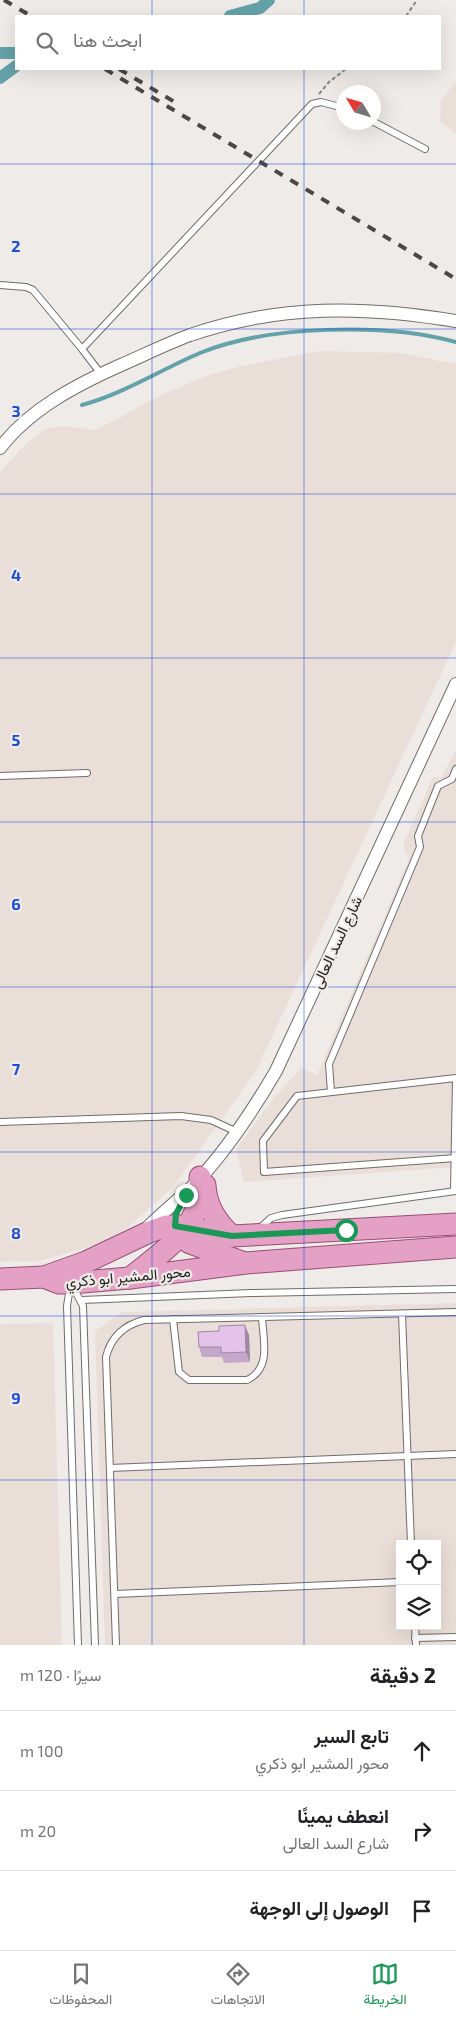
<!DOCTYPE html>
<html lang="ar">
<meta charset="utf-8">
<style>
body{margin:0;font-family:"Exo 2",Vazirmatn,sans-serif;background:#f6f6f6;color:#202124;direction:rtl}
.controls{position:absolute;right:15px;bottom:15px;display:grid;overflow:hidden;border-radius:0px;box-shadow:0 5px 20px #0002}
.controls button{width:45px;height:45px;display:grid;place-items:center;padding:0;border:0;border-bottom:1px solid #e0e0e0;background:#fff;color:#202124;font:25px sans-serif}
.compass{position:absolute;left:336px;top:85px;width:45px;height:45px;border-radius:50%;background:#fff;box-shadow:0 5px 20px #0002;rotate:308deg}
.stop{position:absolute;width:15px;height:15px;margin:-11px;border:4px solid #1a9856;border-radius:50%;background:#fff}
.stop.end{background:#1a9856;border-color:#fff;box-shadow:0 1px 5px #0008}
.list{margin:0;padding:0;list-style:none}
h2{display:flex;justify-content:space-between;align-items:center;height:65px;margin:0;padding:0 20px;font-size:21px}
h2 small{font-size:16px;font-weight:400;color:#757577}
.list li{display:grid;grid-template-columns:32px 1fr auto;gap:15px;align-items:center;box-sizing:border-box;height:80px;padding:0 20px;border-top:1px solid #e0e0e0}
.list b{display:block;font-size:19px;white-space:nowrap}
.list p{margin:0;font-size:16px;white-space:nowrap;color:#757577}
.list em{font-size:16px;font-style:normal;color:#757577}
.icon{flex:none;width:28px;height:28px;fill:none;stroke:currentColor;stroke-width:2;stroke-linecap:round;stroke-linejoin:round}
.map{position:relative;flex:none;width:456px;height:1645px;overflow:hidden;direction:ltr}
.search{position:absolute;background:#fff;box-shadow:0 5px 20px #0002;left:15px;right:15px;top:15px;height:55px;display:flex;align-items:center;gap:12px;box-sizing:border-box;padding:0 18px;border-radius:0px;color:#757577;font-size:19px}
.sheet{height:305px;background:#fff}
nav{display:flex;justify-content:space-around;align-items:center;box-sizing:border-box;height:70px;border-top:1px solid #e0e0e0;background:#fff;font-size:14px;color:#757577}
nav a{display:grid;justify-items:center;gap:2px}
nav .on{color:#1a9856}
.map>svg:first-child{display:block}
.built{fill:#eaded8;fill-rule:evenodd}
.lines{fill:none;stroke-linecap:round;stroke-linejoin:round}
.stream{stroke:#64a2a9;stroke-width:4}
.canal{stroke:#64a2a9;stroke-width:12}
.service-casing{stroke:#706c6a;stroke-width:8}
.minor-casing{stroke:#706c6a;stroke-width:14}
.primary-casing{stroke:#984e74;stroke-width:23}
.path{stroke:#898684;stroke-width:2;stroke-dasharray:4 2.5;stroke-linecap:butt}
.service{stroke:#fff;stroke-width:6}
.minor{stroke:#fff;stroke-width:12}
.primary{stroke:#e5a1c5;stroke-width:21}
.rail{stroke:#4a4847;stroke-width:4;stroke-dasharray:9 9;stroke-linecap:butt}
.wall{fill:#c4a8ca}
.shaded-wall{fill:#a088a4}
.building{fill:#e4c3eb;stroke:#a088a4}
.route{stroke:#1a9856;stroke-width:6}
.grid{fill:none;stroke:#1d4ed8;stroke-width:1;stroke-opacity:0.55}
.labels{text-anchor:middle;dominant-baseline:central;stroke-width:4.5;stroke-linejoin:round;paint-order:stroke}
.street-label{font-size:15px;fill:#282625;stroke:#efebe8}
.grid-label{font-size:16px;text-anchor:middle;font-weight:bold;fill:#1d4ed8;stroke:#efebe8;stroke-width:4.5;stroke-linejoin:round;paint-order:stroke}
</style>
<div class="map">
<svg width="456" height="1645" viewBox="0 0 456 1645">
<rect width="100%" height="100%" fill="#efebe8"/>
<!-- built -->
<g class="built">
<path d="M 456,80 L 456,134 L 440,121 L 441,101 Z"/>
<path d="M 320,351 L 400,353 L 456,364 L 456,642 L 256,1071 L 173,1187 L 126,1229 L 97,1244 L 39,1261 L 0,1262 L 0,472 L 27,443 L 46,429 L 61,426 L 96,430 L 161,395 L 207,376 L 241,366 Z"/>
<path d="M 456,750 L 456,1167 L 244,1182 L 236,1149 L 274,1098 L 301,1068 L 317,1075 L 409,859 L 403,845 L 433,777 L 442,777 Z"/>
<path d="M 456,1303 L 456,1645 L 105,1645 L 95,1331 L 123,1312 ZM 400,1544 L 437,1544 L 437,1626 L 400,1626 Z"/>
<path d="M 53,1323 L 62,1645 L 0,1645 L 0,1324 Z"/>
</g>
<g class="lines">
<!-- stream -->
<path class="stream" d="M 82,405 C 123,394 160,370 200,353 C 268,325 386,323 456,342"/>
<!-- canal -->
<g class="canal">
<path d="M 230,16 L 260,8 L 269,0"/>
<path d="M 0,53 L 16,53"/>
<path d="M 0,78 L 16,66"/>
</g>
<!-- service casing -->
<g class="service-casing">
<g id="service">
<path d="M 374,122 L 425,149"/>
<path d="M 0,285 L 26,287 L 33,290 L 82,349"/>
<path d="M 101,374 L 82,349 L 312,104 L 321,102 L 344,108"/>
<path d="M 0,776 L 87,773"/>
<path d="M 456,1078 L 297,1096 L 263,1141 L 264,1172 L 456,1158"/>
<path d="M 331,1092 L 329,1064 L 420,847 L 418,836 L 438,786 L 452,779 L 456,769"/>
<path d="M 0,1122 L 181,1116 L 211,1120 L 237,1132"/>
<path d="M 454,1191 L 456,1079"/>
<path d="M 259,1229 L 271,1218 L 282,1215 L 456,1191"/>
<path d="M 70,1287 L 67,1306 L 78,1645"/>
<path d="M 73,1287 L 83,1306 L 95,1645"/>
<path d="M 82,1300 L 251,1293 L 456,1289"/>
<path d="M 402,1314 L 411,1544"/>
<path d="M 173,1319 L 179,1372 L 189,1380 L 247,1380 C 272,1368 263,1340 262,1317"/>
<path d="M 110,1468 L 456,1454"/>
<path d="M 115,1594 L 400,1582"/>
<path d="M 415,1626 L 416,1645"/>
<path d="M 415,1638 L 456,1637"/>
<path d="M 116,1645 L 106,1357 C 111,1337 124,1325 144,1320 L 456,1312"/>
</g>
</g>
<!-- minor casing -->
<g class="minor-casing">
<g id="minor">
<path d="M 0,448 C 30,409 76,385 121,365 C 144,355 166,344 190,335 C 280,304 364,306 456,321"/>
<path d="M 146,1229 C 161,1214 177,1201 192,1187 C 225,1153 252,1112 276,1071 L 456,684"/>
</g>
</g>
<!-- primary casing -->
<g class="primary-casing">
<g id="primary">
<path d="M 205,1185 C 206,1206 216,1222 232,1236"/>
<path d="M 180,1236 L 190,1243 L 242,1262"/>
<path d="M 44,1277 L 86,1262 L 147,1233 L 166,1226 L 182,1226 L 232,1236 L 456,1224"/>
<path d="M 130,1278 C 164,1250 205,1227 200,1177"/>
<path d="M 0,1279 L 44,1277 L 59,1283 L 71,1283 L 130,1278 L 246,1263 L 456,1247"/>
</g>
</g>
<!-- path -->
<g class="path">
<path d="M 406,16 L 417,0"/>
<path d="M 319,94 L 329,82 L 346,69"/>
</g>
<!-- service -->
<use href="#service" class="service"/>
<!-- minor -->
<use href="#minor" class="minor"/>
<!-- primary -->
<use href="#primary" class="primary"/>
<!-- rail -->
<g class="rail">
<path d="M 4,0 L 31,16"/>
<path d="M 105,69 L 456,279"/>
<path d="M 119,69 L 178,104"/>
</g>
</g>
<!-- wall -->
<path class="wall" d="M 249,1335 L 250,1362 L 224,1363 L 222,1357 L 202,1357 L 199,1347 Z"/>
<!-- shaded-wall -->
<path class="shaded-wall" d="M 245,1325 L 249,1335 L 250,1362 L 246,1352 Z"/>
<!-- building -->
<path class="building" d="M 245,1325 L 246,1352 L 221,1353 L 221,1347 L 199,1347 L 198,1332 L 219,1331 L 219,1326 Z"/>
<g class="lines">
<!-- route -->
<path class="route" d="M 186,1195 L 176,1214 L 175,1226 L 232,1236 L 346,1230"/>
</g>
<!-- grid -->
<path class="grid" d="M 152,0 L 152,16M 304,0 L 304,16M 152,69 L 152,1645M 304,69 L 304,1645M 0,164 L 456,164M 0,329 L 456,329M 0,494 L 456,494M 0,658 L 456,658M 0,822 L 456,822M 0,987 L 456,987M 0,1152 L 456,1152M 0,1316 L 456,1316M 0,1480 L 456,1480"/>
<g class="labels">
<!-- street labels -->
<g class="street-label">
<text transform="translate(336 942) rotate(-65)">شارع السد العالى</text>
<text transform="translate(128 1276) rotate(-5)">محور المشير ابو ذكري</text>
</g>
</g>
<g class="grid-label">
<text x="16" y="252">2</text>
<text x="16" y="417">3</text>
<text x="16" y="581">4</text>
<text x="16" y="746">5</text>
<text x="16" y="910">6</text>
<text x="16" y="1075">7</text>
<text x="16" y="1239">8</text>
<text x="16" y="1404">9</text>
</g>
</svg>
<div class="controls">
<button><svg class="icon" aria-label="locate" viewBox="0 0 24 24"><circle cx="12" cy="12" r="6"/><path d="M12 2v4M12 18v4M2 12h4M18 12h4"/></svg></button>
<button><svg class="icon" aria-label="layers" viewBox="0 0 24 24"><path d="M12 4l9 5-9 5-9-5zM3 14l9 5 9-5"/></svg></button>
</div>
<svg class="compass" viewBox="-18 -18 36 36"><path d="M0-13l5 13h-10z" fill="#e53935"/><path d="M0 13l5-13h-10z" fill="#757577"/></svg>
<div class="stop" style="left:346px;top:1230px"></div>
<div class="stop end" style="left:186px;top:1195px"></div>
<div class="search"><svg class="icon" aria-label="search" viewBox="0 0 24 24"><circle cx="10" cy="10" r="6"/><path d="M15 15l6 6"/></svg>ابحث هنا</div>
</div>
<section class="sheet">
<h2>2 دقيقة<small>سيرًا · 120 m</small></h2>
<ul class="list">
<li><svg class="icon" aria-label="ahead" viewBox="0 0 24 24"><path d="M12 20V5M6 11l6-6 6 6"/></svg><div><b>تابع السير</b><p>محور المشير ابو ذكري</p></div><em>100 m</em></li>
<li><svg class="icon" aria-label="right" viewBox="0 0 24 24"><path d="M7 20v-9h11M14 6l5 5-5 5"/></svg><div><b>انعطف يمينًا</b><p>شارع السد العالى</p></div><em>20 m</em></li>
<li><svg class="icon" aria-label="arrive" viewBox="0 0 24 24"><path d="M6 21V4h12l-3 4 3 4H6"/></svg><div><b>الوصول إلى الوجهة</b></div></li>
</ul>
</section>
<nav>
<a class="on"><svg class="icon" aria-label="map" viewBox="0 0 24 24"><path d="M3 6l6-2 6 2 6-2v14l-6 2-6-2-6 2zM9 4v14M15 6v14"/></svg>الخريطة</a>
<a><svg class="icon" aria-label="directions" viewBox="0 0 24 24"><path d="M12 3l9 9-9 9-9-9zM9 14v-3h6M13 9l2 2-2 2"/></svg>الاتجاهات</a>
<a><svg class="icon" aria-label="saved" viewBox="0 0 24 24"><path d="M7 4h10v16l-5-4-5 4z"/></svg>المحفوظات</a>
</nav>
